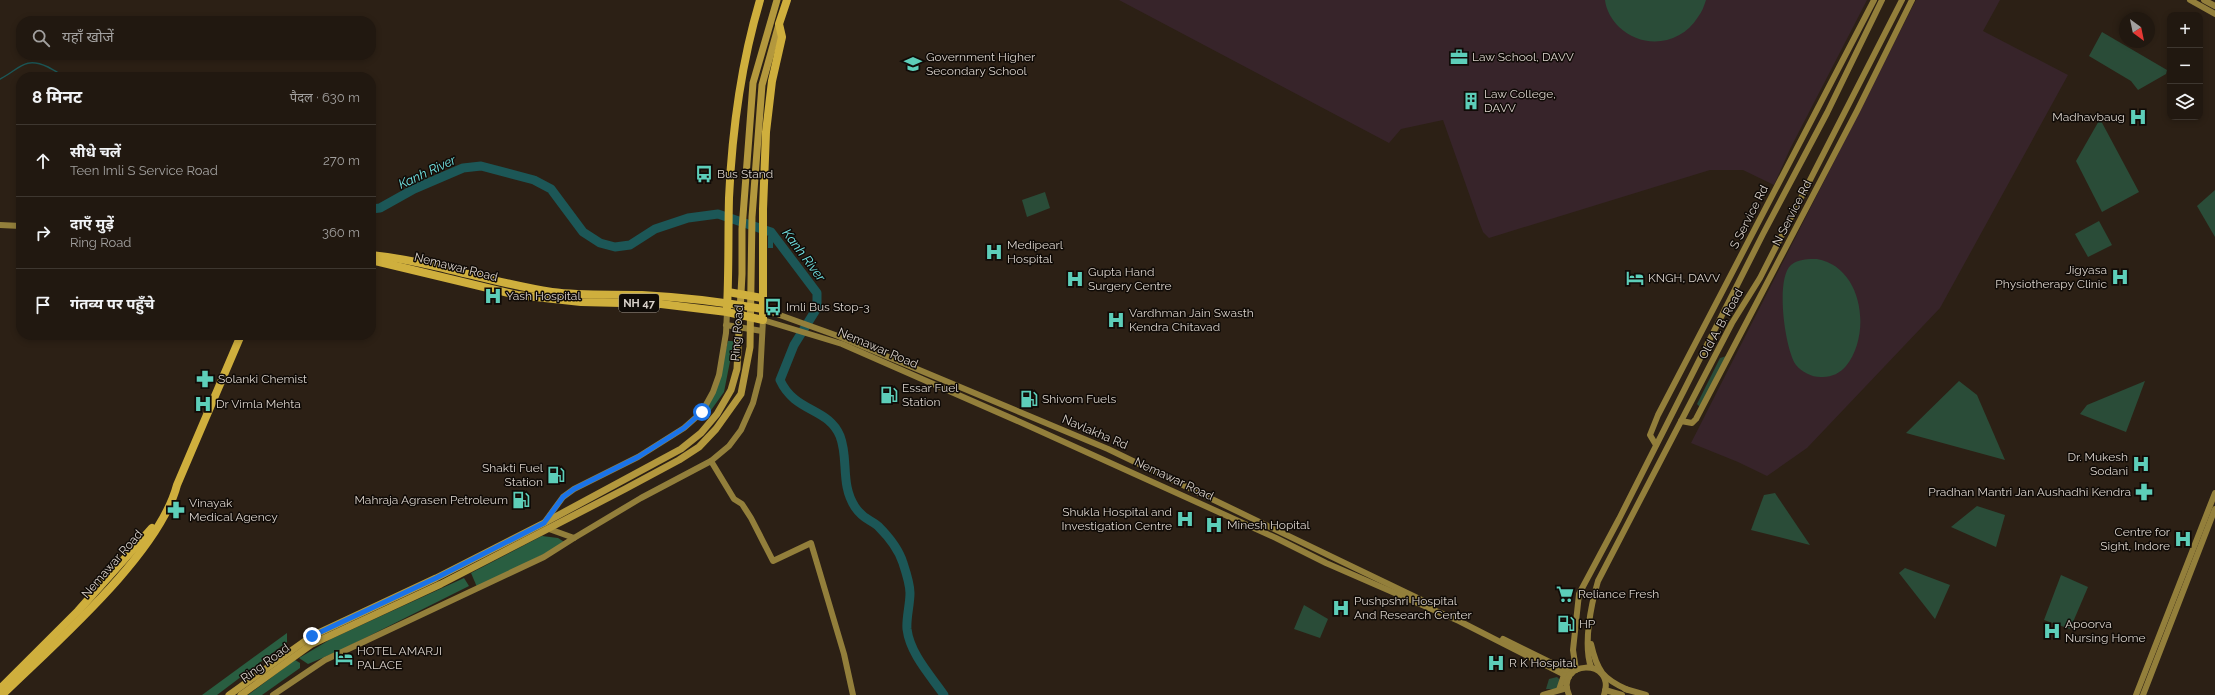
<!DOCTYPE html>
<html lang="hi">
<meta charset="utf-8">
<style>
body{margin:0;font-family:Raleway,"Noto Sans Devanagari",sans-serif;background:#2d251e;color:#f1f3f6}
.controls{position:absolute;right:12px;top:12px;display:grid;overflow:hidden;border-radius:8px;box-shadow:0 2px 6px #0003}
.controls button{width:36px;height:36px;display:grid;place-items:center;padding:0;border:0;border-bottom:1px solid #3e3730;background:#211810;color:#f1f3f6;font:20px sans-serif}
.compass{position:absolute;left:2119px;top:12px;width:36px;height:36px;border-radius:50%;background:#211810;box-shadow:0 2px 6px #0003;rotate:147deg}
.stop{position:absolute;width:12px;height:12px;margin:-9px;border:3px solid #1a73e8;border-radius:50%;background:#fff}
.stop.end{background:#1a73e8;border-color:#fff;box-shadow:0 1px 4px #0008}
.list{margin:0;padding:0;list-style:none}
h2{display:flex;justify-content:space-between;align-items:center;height:52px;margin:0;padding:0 16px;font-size:17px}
h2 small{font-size:13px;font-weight:400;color:#a2a09f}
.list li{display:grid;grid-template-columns:26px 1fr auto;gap:12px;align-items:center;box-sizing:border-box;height:72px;padding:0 16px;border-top:1px solid #3e3730}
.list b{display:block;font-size:15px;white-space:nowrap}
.list p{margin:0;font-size:13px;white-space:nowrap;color:#a2a09f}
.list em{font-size:13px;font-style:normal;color:#a2a09f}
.icon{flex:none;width:22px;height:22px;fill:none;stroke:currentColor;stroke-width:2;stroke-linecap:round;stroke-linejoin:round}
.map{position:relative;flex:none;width:2215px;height:695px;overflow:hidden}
.search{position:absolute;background:#211810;box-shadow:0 2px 6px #0003;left:16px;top:16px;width:360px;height:44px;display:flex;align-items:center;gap:10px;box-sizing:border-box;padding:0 14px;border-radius:16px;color:#a2a09f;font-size:15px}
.panel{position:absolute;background:#211810;box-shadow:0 2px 6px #0003;left:16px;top:72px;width:360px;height:268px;border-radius:16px}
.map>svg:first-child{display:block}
.education{fill:#37242a}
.green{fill:#2a4c38}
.forest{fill:#295e41}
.water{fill:#1c5757}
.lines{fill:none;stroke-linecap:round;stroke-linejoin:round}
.stream{stroke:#1c5757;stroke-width:1.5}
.river{stroke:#1c5757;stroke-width:9}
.secondary{stroke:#937f3b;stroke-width:6}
.primary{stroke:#b3983d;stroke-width:7}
.highway{stroke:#cfaf3d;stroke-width:8}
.route{stroke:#1a73e8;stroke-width:5}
.labels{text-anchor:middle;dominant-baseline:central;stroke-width:3;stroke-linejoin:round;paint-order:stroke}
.shield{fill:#100b07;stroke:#9d9690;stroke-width:1}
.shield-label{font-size:11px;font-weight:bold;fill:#d9d1ca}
.poi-label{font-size:12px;fill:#d9d1ca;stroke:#100b07;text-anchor:start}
.street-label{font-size:12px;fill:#d9d1ca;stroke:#100b07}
.water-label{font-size:13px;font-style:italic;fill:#72e4e4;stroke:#100b07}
</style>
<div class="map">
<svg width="2215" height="695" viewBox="0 0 2215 695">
<rect width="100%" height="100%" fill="#2c2015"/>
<!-- education -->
<g class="education">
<path d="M 1119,0 L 1867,0 L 1790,149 L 1774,185 L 1743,170 L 1710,170 L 1489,238 L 1483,232 L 1478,219 L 1443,120 L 1401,129 L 1389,143 Z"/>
<path d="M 1916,0 L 2000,0 L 1983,31 L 2068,75 L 1940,308 L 1807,448 L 1767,476 L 1738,462 L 1691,443 Z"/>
</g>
<!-- green -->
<g class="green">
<path d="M 1605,0 L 1706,0 C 1704,6 1702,12 1698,17 C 1680,46 1642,49 1619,27 C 1612,20 1606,10 1605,0 Z"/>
<path d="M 2102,32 L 2167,70 L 2166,74 L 2138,90 L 2131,81 L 2089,56 Z"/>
<path d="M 2100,119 L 2139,192 L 2102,212 L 2076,161 Z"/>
<path d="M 2215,190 L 2215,237 L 2197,206 Z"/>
<path d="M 1045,192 L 1050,208 L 1027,217 L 1022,200 Z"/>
<path d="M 2099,221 L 2112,245 L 2088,257 L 2075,234 Z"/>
<path d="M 1817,259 C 1863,267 1872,334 1846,366 C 1840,373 1832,377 1823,377 C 1813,378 1802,372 1796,365 C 1785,349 1775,279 1791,265 C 1798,259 1809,259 1817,259 Z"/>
<path d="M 1730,355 L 1702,409 L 1697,404 L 1720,358 Z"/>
<path d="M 1959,381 L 1977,395 L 2005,460 L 1906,433 Z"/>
<path d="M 2145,381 L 2126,432 L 2080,414 L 2087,405 Z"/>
<path d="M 1775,493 L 1810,545 L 1751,530 L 1764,495 Z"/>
<path d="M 1977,506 L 2005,515 L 1996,547 L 1951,527 Z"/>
<path d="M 1905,568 L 1950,585 L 1935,619 L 1899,573 Z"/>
<path d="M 2061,575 L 2088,587 L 2070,629 L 2044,620 Z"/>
<path d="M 1304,605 L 1328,619 L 1320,638 L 1294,629 Z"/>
<path d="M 1557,677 L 1562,682 L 1557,689 L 1546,689 L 1549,679 Z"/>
</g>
<!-- forest -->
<g class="forest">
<path d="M 728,341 L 734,341 L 724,392 L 709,413 L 704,412 L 718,378 Z"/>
<path d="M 542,536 L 558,538 L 566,543 L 477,587 L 471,573 Z"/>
<path d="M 464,578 L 469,586 L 341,650 L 308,664 L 299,658 L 331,639 Z"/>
<path d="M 287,633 L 287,642 L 217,695 L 202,695 Z"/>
<path d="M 295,660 L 300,663 L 300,668 L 262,695 L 248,695 Z"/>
</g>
<!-- water -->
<path class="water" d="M 768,236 L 773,237 L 773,248 L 768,248 Z"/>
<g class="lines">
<!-- stream -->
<path class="stream" d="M 0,79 C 20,69 24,56 48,67 C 53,70 59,72 63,77"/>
<!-- river -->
<path class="river" d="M 371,209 L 380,208 L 414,189 L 463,168 L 481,166 L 534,180 L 551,189 L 583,232 L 600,243 L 615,247 L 630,245 L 655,229 L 688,218 L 718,214 L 771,232 L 817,293 L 817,308 L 794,345 L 780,380 C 795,413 828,407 840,436 C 849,459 840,484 855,507 C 863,519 869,519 878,526 C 888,536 899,550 903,563 C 906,572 910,584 910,593 C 910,605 906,618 907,629 C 910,654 931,676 944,695"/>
<!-- secondary -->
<g class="secondary">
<path d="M 2190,0 L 2215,14"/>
<path d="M 2204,0 L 2215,6"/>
<path d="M 0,225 L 21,226"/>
<path d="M 763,309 L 838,336 L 1108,449 L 1432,605"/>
<path d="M 726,325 L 762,331"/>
<path d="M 1681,421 L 1692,423 L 1696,419 L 1857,111 L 1912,0"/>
<path d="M 1656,445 L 1650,435 L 1658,415 L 1874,0"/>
<path d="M 711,461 L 734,499 L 742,504 L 751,518 L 773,561 L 811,543 L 844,654 L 853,695"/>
<path d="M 544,523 L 563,497 L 574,489 L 638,457 L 684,428 L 702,412 L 713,392 L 719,375 L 726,333 L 727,312"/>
<path d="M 549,529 L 574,538 L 641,498 L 711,461 L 729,446 L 741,430 L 753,403 L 760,376 L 763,320 L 842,344 L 1020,422 L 1276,538 L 1326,563 L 1459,621 L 1569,677"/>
<path d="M 1503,639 L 1572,673"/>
<path d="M 1591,644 C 1597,671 1603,679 1628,690"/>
<path d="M 1591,667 C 1583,644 1591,605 1598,581 L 1732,323 L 1760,278 L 1902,0"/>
<path d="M 1576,670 L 1573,650 L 1579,594 L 1619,519 L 1763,234 L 1827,113 L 1882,0"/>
<path d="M 1625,689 L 1646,695"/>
<path d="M 1559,690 L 1564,675"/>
<path d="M 1605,690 L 1622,695"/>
<path d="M 273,695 L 325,660 L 544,557 L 574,538"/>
<path d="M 1543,695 L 1567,688"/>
<path d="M 1569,695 C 1554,660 1617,657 1604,695"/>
<path d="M 2136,695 L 2215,493"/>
<path d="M 2143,695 L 2215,509"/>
</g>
<!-- primary -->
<g class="primary">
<path d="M 229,695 L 312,636 L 436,578 L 544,523 L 681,449 L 701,433 L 717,414 L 731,390 L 737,369 L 742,274 L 742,229 L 753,83 L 777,0"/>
<path d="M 241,695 L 312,644 L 441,584 L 625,489 L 679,460 L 699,447 L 716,429 L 741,394 L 750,347 L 752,217 L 762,85 L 779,24"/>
</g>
<!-- highway -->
<g class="highway">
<path d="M 371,255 C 432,261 491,283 552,292 C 582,296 612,294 642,295 C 683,297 723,302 763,309"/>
<path d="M 371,260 L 517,295 L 581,302 L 661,304 L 727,312 L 763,320 L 763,209 L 766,132 L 772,81 L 782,37 L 779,24 L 787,0"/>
<path d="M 728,292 L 762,298"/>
<path d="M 727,308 C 729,271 728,234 729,198 C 732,131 741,64 760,0"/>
<path d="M 0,689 L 78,611 L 152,528"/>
<path d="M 2,695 C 54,644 159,554 177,485 L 241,335"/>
</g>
</g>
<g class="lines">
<!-- route -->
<path class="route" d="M 312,636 L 436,578 L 544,523 L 563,497 L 574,489 L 638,457 L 684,428 L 702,412"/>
</g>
<!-- icons -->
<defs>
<g id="office-bare" transform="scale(1.38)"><path d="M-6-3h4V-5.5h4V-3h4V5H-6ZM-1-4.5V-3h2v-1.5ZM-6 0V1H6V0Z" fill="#5dceb9" stroke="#100b07" stroke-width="2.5" paint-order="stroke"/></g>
<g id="school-bare" transform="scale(1.38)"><path d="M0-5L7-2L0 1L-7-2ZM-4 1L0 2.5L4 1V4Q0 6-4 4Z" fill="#5dceb9" stroke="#100b07" stroke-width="2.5" paint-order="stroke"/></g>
<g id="building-bare" transform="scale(1.38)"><path d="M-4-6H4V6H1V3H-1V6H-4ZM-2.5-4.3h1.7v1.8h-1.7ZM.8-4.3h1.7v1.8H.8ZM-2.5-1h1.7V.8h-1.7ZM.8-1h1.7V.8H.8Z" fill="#5dceb9" stroke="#100b07" stroke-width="2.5" paint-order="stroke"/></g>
<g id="hospital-bare" transform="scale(1.38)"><path d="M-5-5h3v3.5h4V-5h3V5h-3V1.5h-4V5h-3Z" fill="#5dceb9" stroke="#100b07" stroke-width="2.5" paint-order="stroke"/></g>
<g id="bus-bare" transform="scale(1.38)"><path d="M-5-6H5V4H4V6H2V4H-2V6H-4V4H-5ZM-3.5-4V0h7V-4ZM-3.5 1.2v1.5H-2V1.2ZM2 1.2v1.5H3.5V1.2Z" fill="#5dceb9" stroke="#100b07" stroke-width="2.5" paint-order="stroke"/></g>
<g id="hotel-bare" transform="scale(1.38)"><path d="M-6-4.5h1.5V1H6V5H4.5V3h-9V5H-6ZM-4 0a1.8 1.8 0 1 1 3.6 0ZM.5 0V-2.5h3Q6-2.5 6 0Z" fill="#5dceb9" stroke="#100b07" stroke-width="2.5" paint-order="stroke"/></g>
<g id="pharmacy-bare" transform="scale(1.38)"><path d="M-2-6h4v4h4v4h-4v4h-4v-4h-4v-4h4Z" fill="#5dceb9" stroke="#100b07" stroke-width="2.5" paint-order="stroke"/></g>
<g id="fuel-bare" transform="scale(1.38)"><path d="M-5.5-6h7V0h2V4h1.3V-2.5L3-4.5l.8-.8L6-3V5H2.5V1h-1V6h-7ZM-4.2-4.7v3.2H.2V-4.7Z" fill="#5dceb9" stroke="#100b07" stroke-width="2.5" paint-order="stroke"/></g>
<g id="supermarket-bare" transform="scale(1.38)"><path d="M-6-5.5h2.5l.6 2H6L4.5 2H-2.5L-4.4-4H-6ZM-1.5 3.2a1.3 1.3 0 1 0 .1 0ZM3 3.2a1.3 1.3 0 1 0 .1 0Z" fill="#5dceb9" stroke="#100b07" stroke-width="2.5" paint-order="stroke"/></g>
</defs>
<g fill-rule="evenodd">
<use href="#office-bare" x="1459" y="57"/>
<use href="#school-bare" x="913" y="64"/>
<use href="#building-bare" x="1471" y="101"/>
<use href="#hospital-bare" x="2138" y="117"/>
<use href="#bus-bare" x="704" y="174"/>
<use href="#hospital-bare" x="994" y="252"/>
<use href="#hospital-bare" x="2120" y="277"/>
<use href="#hotel-bare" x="1635" y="278"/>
<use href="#hospital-bare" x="1075" y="279"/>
<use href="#hospital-bare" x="493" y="296"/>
<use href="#bus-bare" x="773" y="307"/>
<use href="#hospital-bare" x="1116" y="320"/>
<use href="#pharmacy-bare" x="205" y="379"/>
<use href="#fuel-bare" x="889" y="395"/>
<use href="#fuel-bare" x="1029" y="399"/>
<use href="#hospital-bare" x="203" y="404"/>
<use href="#hospital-bare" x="2141" y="464"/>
<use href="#fuel-bare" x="556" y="475"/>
<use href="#pharmacy-bare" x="2144" y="492"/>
<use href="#fuel-bare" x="521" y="500"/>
<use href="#pharmacy-bare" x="176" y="510"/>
<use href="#hospital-bare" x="1185" y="519"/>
<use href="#hospital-bare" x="1214" y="525"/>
<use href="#hospital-bare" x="2183" y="539"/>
<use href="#supermarket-bare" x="1565" y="594"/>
<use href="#hospital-bare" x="1341" y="608"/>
<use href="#fuel-bare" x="1566" y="624"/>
<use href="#hospital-bare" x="2052" y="631"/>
<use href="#hotel-bare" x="344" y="658"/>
<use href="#hospital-bare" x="1496" y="663"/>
</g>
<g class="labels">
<!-- shield labels -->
<rect class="shield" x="619" y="294" width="40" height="18" rx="3"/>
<g class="shield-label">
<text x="639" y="303">NH 47</text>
</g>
<!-- poi labels -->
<g class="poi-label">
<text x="926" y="57">Government Higher<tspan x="926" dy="14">Secondary School</tspan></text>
<text x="1472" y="57">Law School, DAVV</text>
<text x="1484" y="94">Law College,<tspan x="1484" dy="14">DAVV</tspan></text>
<text x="2125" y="117" text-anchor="end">Madhavbaug</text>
<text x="717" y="174">Bus Stand</text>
<text x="1007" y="245">Medipearl<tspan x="1007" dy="14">Hospital</tspan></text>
<text x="2107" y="270" text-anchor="end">Jigyasa<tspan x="2107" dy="14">Physiotherapy Clinic</tspan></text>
<text x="1088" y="272">Gupta Hand<tspan x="1088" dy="14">Surgery Centre</tspan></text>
<text x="1648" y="278">KNGH, DAVV</text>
<text x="506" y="296">Yash Hospital</text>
<text x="786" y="307">Imli Bus Stop-3</text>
<text x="1129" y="313">Vardhman Jain Swasth<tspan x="1129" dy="14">Kendra Chitavad</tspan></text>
<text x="218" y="379">Solanki Chemist</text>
<text x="902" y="388">Essar Fuel<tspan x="902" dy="14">Station</tspan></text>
<text x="1042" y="399">Shivom Fuels</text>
<text x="216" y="404">Dr Vimla Mehta</text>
<text x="2128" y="457" text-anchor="end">Dr. Mukesh<tspan x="2128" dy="14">Sodani</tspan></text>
<text x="543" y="468" text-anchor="end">Shakti Fuel<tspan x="543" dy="14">Station</tspan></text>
<text x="2131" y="492" text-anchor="end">Pradhan Mantri Jan Aushadhi Kendra</text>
<text x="508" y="500" text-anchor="end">Mahraja Agrasen Petroleum</text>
<text x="189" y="503">Vinayak<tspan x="189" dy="14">Medical Agency</tspan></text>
<text x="1172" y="512" text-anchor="end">Shukla Hospital and<tspan x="1172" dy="14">Investigation Centre</tspan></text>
<text x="1227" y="525">Minesh Hopital</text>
<text x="2170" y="532" text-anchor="end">Centre for<tspan x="2170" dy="14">Sight, Indore</tspan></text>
<text x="1578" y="594">Reliance Fresh</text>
<text x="1354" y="601">Pushpshri Hospital<tspan x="1354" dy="14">And Research Center</tspan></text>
<text x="1579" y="624">HP</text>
<text x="2065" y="624">Apoorva<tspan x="2065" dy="14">Nursing Home</tspan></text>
<text x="357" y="651">HOTEL AMARJI<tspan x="357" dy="14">PALACE</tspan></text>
<text x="1509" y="663">R K Hospital</text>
</g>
<!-- street labels -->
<g class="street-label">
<text transform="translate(1792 213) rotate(-63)">N Service Rd</text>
<text transform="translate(1749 217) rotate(-63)">S Service Rd</text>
<text transform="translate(456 267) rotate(14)">Nemawar Road</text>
<text transform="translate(1721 324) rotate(-61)">Old A. B. Road</text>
<text transform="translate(737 333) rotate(-86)">Ring Road</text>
<text transform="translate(878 348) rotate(23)">Nemawar Road</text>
<text transform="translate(1095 432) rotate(23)">Navlakha Rd</text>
<text transform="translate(1174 479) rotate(25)">Nemawar Road</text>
<text transform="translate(112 564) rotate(-49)">Nemawar Road</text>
<text transform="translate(265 663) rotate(-36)">Ring Road</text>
</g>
<!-- water labels -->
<g class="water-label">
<text transform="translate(427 172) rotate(-25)">Kanh River</text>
<text transform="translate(804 255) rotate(53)">Kanh River</text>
</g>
</g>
</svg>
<div class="controls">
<button>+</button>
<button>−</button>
<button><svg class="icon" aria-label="layers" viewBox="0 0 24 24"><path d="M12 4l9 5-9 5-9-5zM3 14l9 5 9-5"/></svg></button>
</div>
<svg class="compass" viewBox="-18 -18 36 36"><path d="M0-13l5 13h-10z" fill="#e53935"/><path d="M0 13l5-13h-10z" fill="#a2a09f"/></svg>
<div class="stop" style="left:702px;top:412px"></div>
<div class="stop end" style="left:312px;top:636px"></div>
<div class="search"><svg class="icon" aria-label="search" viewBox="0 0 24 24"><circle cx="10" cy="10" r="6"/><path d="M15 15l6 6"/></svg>यहाँ खोजें</div>
<section class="panel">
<h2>8 मिनट<small>पैदल · 630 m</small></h2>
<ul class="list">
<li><svg class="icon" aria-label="ahead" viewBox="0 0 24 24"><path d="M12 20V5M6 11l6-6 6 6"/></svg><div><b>सीधे चलें</b><p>Teen Imli S Service Road</p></div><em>270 m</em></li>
<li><svg class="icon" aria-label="right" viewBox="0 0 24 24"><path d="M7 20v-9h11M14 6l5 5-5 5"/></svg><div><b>दाएँ मुड़ें</b><p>Ring Road</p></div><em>360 m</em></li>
<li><svg class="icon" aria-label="arrive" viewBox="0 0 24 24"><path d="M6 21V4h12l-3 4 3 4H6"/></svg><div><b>गंतव्य पर पहुँचे</b></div></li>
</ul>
</section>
</div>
